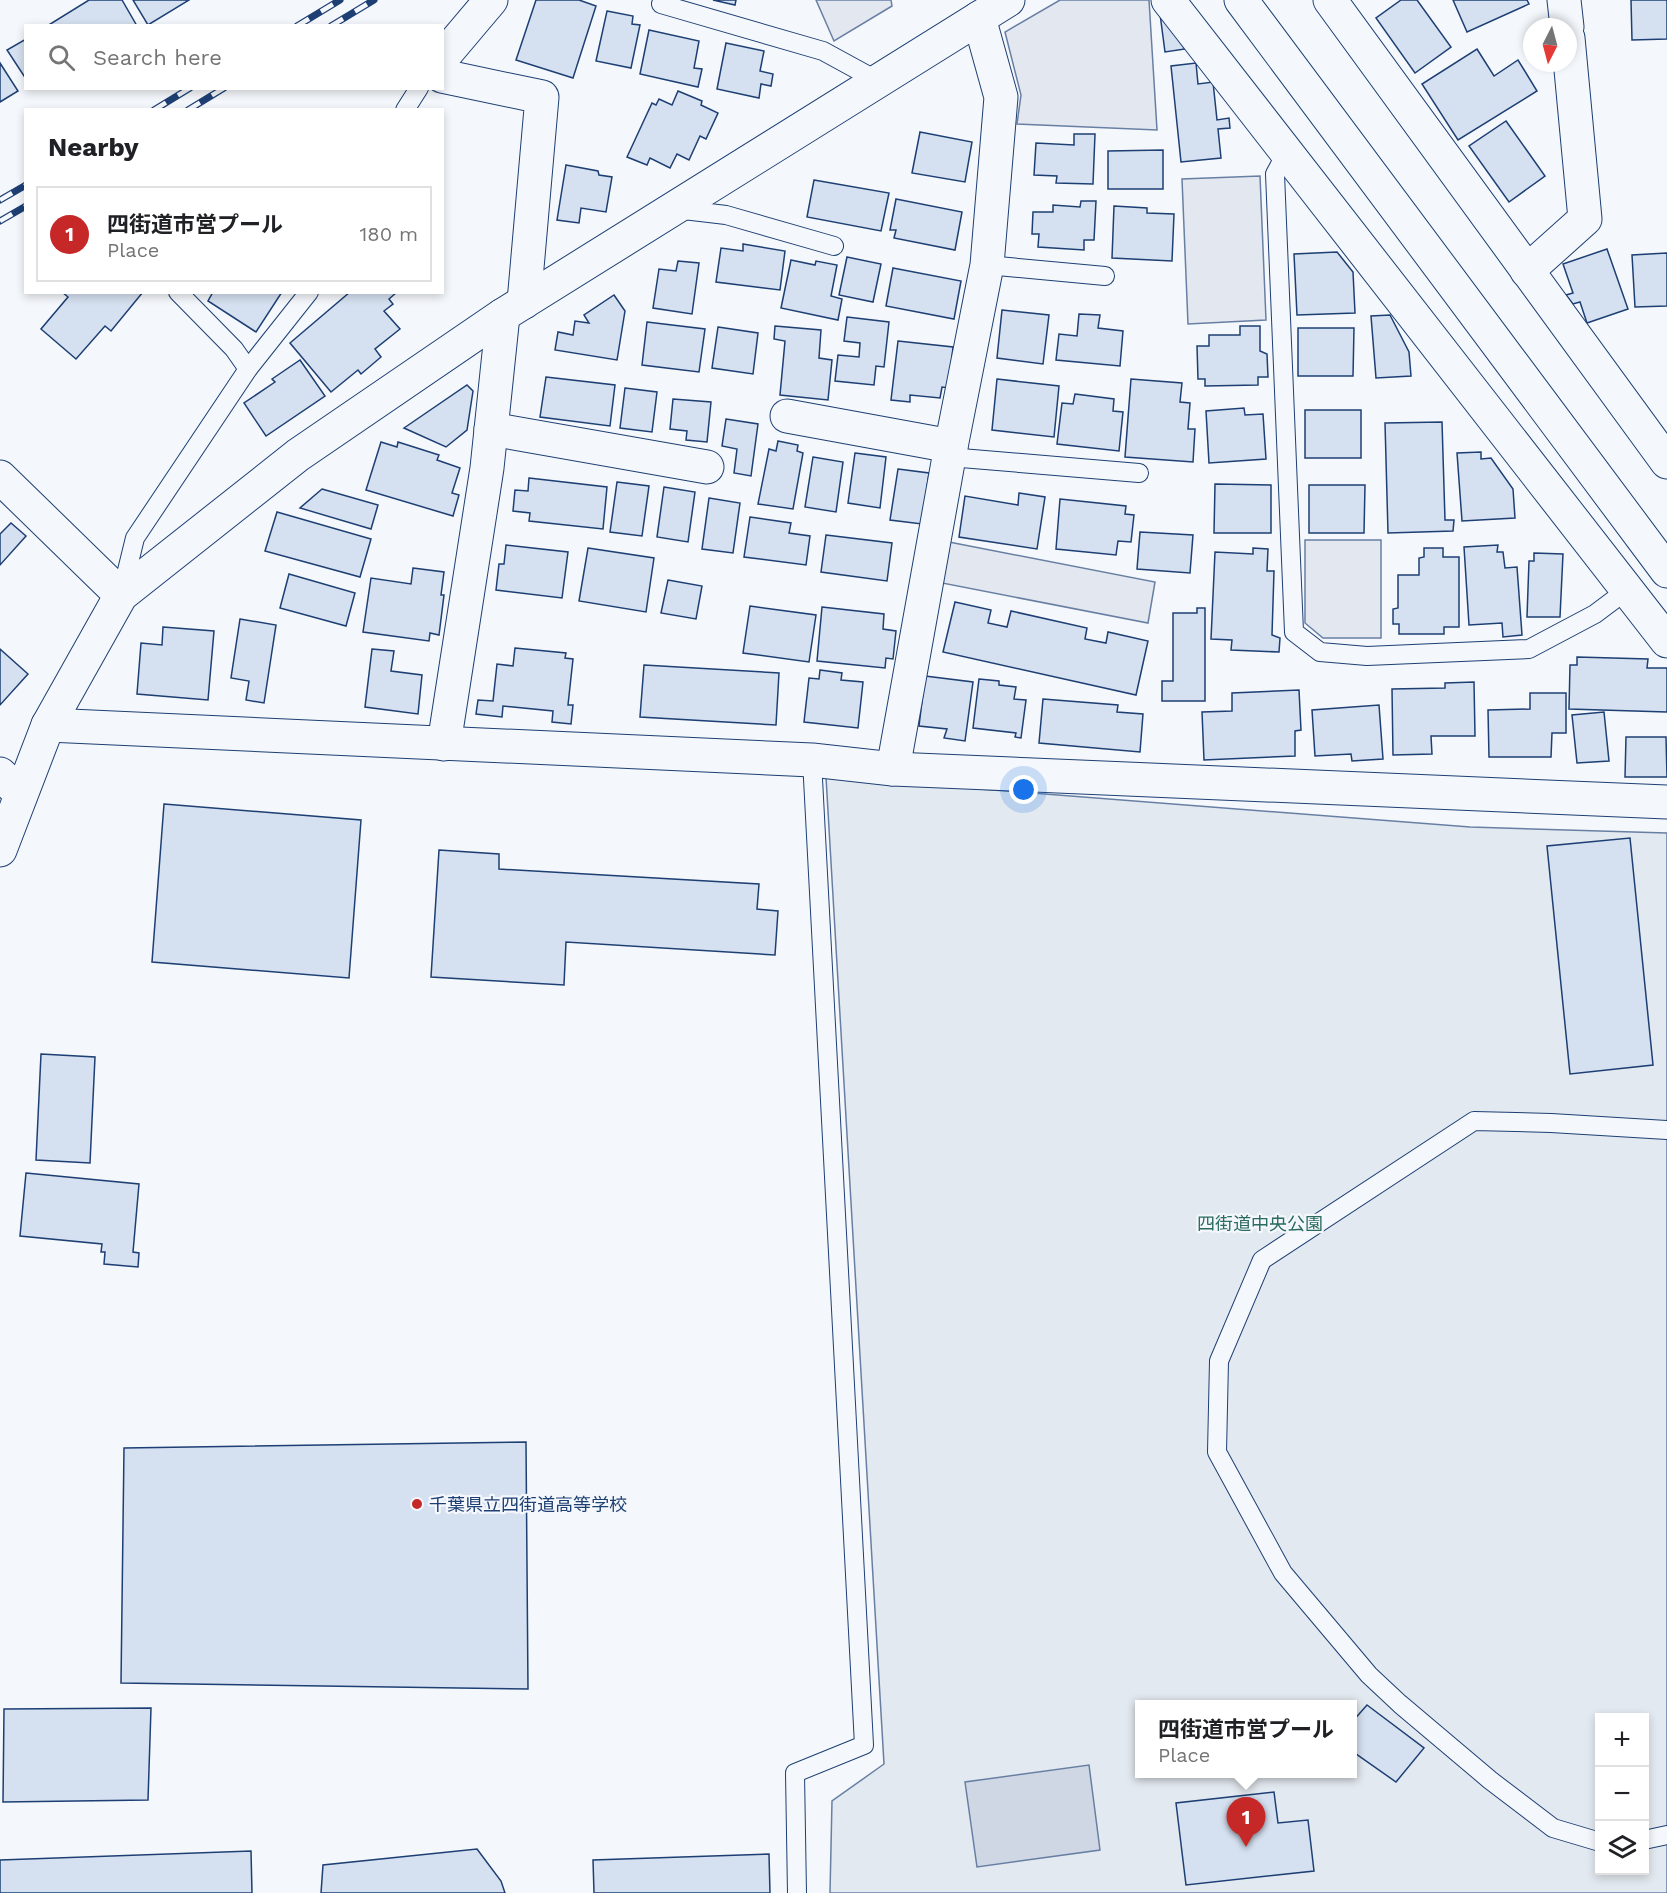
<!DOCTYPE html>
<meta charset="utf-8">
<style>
body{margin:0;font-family:"Work Sans","Noto Sans JP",sans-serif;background:#f2f2f2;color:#202124}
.controls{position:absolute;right:18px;bottom:18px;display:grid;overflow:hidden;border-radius:0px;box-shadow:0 3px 9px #0003}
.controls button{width:54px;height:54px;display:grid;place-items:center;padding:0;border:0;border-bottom:2px solid #e0e0e0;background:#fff;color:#202124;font:30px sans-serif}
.compass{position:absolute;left:1523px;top:18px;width:54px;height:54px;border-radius:50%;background:#fff;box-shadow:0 3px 9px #0003;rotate:186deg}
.you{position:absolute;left:1024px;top:790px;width:21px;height:21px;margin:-15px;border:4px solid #fff;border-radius:50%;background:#1a73e8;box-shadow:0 0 0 9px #1a73e833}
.badge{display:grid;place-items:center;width:39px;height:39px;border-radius:50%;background:#c62828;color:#fff;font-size:20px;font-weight:700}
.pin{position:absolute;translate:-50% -50px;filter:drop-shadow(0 2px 3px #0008)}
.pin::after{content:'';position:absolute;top:32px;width:21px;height:18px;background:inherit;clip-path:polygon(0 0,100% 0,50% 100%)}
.popup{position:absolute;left:1135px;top:1700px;width:222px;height:78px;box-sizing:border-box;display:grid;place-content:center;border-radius:0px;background:#fff;filter:drop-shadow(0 2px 4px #0005);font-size:20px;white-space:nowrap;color:#757577}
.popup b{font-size:22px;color:#202124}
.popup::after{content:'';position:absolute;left:50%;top:100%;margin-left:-12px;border:12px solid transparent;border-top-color:#fff}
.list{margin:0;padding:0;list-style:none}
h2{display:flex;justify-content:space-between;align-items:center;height:78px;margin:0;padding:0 24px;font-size:26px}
h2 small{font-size:20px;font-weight:400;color:#757577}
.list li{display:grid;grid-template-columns:39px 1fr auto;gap:18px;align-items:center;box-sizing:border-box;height:96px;margin:0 12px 12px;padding:0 12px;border:2px solid #e0e0e0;border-radius:0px}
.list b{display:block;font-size:22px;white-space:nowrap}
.list p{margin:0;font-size:20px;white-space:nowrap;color:#757577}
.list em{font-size:20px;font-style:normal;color:#757577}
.icon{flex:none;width:33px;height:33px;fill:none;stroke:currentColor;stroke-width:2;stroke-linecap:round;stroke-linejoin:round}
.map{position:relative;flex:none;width:1667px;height:1893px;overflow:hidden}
.search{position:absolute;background:#fff;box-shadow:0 3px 9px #0003;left:24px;top:24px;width:420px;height:66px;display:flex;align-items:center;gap:15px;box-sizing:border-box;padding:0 21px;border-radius:0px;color:#757577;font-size:22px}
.panel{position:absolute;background:#fff;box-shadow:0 3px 9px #0003;left:24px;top:108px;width:420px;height:186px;border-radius:0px}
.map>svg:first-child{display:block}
.green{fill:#e3e9f0;stroke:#687fa3;stroke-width:1.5;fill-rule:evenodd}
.parking{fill:#e3e8f0;stroke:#687fa3;stroke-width:1.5}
.water{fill:#cfd7e4;stroke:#687fa3;stroke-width:1.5}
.building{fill:#d5e0f0;stroke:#1d3f73;stroke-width:1.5}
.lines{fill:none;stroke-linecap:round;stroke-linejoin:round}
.lane-casing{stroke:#1d3f73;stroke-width:20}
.street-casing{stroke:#1d3f73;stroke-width:35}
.secondary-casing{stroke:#1d3f73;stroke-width:35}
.lane{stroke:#f4f7fb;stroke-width:18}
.street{stroke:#f4f7fb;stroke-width:33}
.secondary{stroke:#f4f7fb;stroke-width:33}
.rail-casing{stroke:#1d3f73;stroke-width:7}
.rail{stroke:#f4f7fb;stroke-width:4.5;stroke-dasharray:14;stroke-linecap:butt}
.poi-dot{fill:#c62828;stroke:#f4f7fb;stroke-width:2}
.labels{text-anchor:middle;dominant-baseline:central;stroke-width:4.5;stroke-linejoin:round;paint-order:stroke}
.park-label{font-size:18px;fill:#2c6c60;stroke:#f4f7fb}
.poi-label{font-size:18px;fill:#1d3f73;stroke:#f4f7fb;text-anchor:start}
</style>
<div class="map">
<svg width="1667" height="1893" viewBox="0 0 1667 1893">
<rect width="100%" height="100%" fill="#f4f7fb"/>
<!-- green -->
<path class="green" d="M 826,777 L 1470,827 L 1667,833 L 1667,1893 L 830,1893 L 832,1801 L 884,1764 ZM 1140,1704 L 1352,1704 L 1352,1774 L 1140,1774 ZM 1600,1718 L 1644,1718 L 1644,1870 L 1600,1870 Z"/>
<!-- parking -->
<g class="parking">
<path d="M 816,0 L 891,0 L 892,6 L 834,41 Z"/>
<path d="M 1060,0 L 1149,0 L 1157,130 L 1017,124 L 1021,95 L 1005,32 Z"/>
<path d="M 1260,176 L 1266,320 L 1188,324 L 1182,179 Z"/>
<path d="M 1305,540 L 1381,540 L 1381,638 L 1323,638 L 1305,623 Z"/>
<path d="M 949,542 L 1155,582 L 1148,623 L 942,583 Z"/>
</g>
<!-- water -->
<path class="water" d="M 1089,1765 L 1100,1850 L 977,1867 L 965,1782 Z"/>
<!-- building -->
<g class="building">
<path d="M 89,0 L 122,0 L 137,26 L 47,26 Z"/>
<path d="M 133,0 L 189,0 L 148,25 Z"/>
<path d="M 536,0 L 579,0 L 596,6 L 573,78 L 516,60 Z"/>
<path d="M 713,0 L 736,0 L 735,5 Z"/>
<path d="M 1401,0 L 1417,0 L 1451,47 L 1415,73 L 1376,18 Z"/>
<path d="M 1453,0 L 1527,0 L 1529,4 L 1467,32 Z"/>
<path d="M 1631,0 L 1667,0 L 1667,39 L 1632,40 Z"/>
<path d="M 607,11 L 633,16 L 632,24 L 640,25 L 631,68 L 596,61 Z"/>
<path d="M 1160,14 L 1185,49 L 1165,52 Z"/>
<path d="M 649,30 L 699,41 L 694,68 L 702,69 L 698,87 L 640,74 Z"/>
<path d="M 26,39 L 26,79 L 7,50 Z"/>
<path d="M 726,43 L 764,51 L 760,71 L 773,74 L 771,86 L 761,84 L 759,98 L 717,89 Z"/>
<path d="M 1477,49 L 1494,76 L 1518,60 L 1537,91 L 1458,140 L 1422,84 Z"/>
<path d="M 0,63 L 18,91 L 0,102 Z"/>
<path d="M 1196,63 L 1198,84 L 1213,82 L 1217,120 L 1229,118 L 1230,128 L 1218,129 L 1221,158 L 1181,162 L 1171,66 Z"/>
<path d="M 678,91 L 702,101 L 701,105 L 718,113 L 706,139 L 700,136 L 689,160 L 677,154 L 670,168 L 650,158 L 647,165 L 627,157 L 652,103 L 656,105 L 659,99 L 672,105 Z"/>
<path d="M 1506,121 L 1545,176 L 1509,202 L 1469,146 Z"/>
<path d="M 920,132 L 972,142 L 965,182 L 912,173 Z"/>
<path d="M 1074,134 L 1095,134 L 1093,184 L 1056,183 L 1057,176 L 1034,175 L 1036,143 L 1074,145 Z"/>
<path d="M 1163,150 L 1163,189 L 1108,189 L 1108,151 Z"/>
<path d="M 566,165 L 598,171 L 599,175 L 612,177 L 606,212 L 581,208 L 579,223 L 557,220 Z"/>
<path d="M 814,180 L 889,193 L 881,231 L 807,217 Z"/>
<path d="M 896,199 L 962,212 L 955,250 L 894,238 L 896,230 L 890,230 Z"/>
<path d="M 1081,201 L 1096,201 L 1094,240 L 1084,240 L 1084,250 L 1038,247 L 1039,234 L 1032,234 L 1033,212 L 1053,212 L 1053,205 L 1080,207 Z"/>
<path d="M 1114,206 L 1147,208 L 1147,213 L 1174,214 L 1172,261 L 1112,258 Z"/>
<path d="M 743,244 L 785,251 L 780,290 L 716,282 L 721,248 L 743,251 Z"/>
<path d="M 1607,249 L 1628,309 L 1587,323 L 1580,302 L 1573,304 L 1566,295 L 1573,293 L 1563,264 Z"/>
<path d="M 1337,252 L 1353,272 L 1355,313 L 1297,315 L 1294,254 Z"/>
<path d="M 1667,253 L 1667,306 L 1635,307 L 1632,255 Z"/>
<path d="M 847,257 L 881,264 L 873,302 L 839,295 Z"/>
<path d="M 791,260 L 815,265 L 816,261 L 837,265 L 831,296 L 842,299 L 838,320 L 781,308 Z"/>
<path d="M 678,261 L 699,263 L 692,314 L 653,308 L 659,269 L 676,271 Z"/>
<path d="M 893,268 L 961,281 L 954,319 L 886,306 Z"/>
<path d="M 62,292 L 143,292 L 111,331 L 105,326 L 76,359 L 41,329 L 68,297 Z"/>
<path d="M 213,292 L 282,292 L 256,332 L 208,301 Z"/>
<path d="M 350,292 L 397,292 L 389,299 L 393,304 L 384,311 L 400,329 L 375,349 L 381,357 L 361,374 L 358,370 L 331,392 L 290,343 Z"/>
<path d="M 614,295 L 625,311 L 617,360 L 555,350 L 558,332 L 573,335 L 575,321 L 589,323 L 584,315 Z"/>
<path d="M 1002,310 L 1049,315 L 1043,364 L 997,358 Z"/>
<path d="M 1079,314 L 1100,315 L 1098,328 L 1123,331 L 1120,366 L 1056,360 L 1059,334 L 1077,336 Z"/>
<path d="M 1390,315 L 1409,352 L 1411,376 L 1376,378 L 1371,316 Z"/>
<path d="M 847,317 L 889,322 L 884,367 L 876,366 L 874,385 L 835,381 L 838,355 L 859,357 L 860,343 L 844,341 Z"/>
<path d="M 647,322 L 705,329 L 699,372 L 642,365 Z"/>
<path d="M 775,326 L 821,330 L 819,358 L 832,360 L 828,400 L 780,395 L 785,341 L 774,339 Z"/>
<path d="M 1240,326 L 1260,326 L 1260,351 L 1267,354 L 1268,377 L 1258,377 L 1258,385 L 1205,386 L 1205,379 L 1198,379 L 1197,346 L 1209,346 L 1209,335 L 1240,335 Z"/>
<path d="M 718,327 L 758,333 L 753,374 L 712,368 Z"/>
<path d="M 1298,328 L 1354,328 L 1353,376 L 1298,376 Z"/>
<path d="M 898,341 L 953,347 L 949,388 L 942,387 L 940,398 L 910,395 L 910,402 L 891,400 Z"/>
<path d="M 300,360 L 325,396 L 266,436 L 244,403 L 275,382 L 272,379 Z"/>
<path d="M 546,377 L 615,385 L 610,426 L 540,417 Z"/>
<path d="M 997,379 L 1059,386 L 1054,437 L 992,430 Z"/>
<path d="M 1131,379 L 1182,383 L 1180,402 L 1190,403 L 1188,429 L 1195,429 L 1193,462 L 1125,457 Z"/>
<path d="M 467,385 L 473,391 L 467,430 L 446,447 L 404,428 Z"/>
<path d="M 625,388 L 657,392 L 652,432 L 620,428 Z"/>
<path d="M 1075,394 L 1114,399 L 1113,411 L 1123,412 L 1119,451 L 1057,444 L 1062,403 L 1073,404 Z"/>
<path d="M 673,399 L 711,402 L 707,442 L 686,440 L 687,431 L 670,429 Z"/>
<path d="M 1244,408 L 1245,415 L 1263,414 L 1266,459 L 1209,463 L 1206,411 Z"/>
<rect x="1305" y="410" width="56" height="48"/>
<path d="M 726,419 L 758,424 L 751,476 L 734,473 L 737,449 L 722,446 Z"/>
<path d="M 1442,422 L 1445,520 L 1454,520 L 1453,531 L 1388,533 L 1385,423 Z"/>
<path d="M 778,441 L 798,445 L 797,451 L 803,453 L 793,509 L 758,504 L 769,449 L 776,451 Z"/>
<path d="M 381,442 L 397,447 L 398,442 L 439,455 L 437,460 L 460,468 L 452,493 L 459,495 L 453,516 L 366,490 Z"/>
<path d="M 1481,452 L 1481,459 L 1491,458 L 1513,489 L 1515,518 L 1462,521 L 1457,453 Z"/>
<path d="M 855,453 L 886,457 L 880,508 L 848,503 Z"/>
<path d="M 813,457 L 843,462 L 836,512 L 805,507 Z"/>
<path d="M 898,469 L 929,473 L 922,524 L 890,520 Z"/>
<path d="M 529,478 L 607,487 L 603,529 L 529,521 L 530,513 L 513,511 L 515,490 L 528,491 Z"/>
<path d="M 617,482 L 649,486 L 642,536 L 610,532 Z"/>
<path d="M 1215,484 L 1271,485 L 1271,533 L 1214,533 Z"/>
<path d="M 1309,485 L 1365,485 L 1364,533 L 1309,533 Z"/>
<path d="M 664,487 L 695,492 L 688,542 L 657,537 Z"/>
<path d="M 322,489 L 378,505 L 371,529 L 300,508 Z"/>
<path d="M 1019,493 L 1045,497 L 1037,549 L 959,537 L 965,496 L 1018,505 Z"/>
<path d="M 709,498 L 740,503 L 733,553 L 702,549 Z"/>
<path d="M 1060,499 L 1126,506 L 1125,514 L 1134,515 L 1131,542 L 1118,541 L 1116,555 L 1056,549 Z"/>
<path d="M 277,512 L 371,539 L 360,577 L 265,551 Z"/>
<path d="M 750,517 L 791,523 L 789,533 L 810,536 L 806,565 L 744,557 Z"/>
<path d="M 11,523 L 26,536 L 0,565 L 0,534 Z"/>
<path d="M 1140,532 L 1193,535 L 1190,573 L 1137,569 Z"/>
<path d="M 826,535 L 892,543 L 887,581 L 821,572 Z"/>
<path d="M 506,545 L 568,552 L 562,598 L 496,590 L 499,564 L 504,564 Z"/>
<path d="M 1498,545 L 1497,552 L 1503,552 L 1505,568 L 1517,567 L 1522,635 L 1503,637 L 1502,623 L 1469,625 L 1464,547 Z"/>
<path d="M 588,548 L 654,558 L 646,612 L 579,601 Z"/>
<path d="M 1253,548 L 1268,549 L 1267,571 L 1274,571 L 1272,635 L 1280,638 L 1279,652 L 1231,650 L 1232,640 L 1211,639 L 1215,552 L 1253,554 Z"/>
<path d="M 1424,548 L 1443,548 L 1443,557 L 1459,557 L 1459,627 L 1444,627 L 1444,634 L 1399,634 L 1399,624 L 1393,624 L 1393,609 L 1398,608 L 1398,575 L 1419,575 L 1419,558 L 1424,557 Z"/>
<path d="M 1534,553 L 1563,554 L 1560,617 L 1527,617 L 1529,561 L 1534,561 Z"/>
<path d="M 413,568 L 444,572 L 441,595 L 444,595 L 439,635 L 430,633 L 429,641 L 363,632 L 371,578 L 411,584 Z"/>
<path d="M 289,574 L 355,593 L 346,626 L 280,608 Z"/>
<path d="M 668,580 L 702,586 L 696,619 L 661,613 Z"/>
<path d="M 955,602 L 991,610 L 988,623 L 1007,627 L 1011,611 L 1087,628 L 1085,639 L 1106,643 L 1108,632 L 1148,641 L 1136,695 L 943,652 Z"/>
<path d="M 750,606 L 816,615 L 809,662 L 743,653 Z"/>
<path d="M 822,607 L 884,614 L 883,629 L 896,631 L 893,659 L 886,658 L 885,668 L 817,661 Z"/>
<path d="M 1197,608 L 1205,608 L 1205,701 L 1162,701 L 1162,681 L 1173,681 L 1173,613 L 1197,613 Z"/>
<path d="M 240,619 L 276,625 L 264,703 L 246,700 L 249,681 L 231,678 Z"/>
<path d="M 163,627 L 214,631 L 208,700 L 137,694 L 141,643 L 162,645 Z"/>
<path d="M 515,648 L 566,653 L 565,658 L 573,659 L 568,705 L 573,705 L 571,724 L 552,722 L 553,711 L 503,706 L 502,717 L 476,714 L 478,700 L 493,701 L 497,664 L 513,666 Z"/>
<path d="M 0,649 L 28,674 L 0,705 Z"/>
<path d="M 372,649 L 394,651 L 391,671 L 422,675 L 418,714 L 365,707 Z"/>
<path d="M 1577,657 L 1648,659 L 1647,668 L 1667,668 L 1667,712 L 1569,709 L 1570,665 L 1577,665 Z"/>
<path d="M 644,665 L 779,673 L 776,725 L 640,717 Z"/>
<path d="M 820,670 L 842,673 L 841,680 L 863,682 L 858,728 L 804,722 L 809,678 L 819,679 Z"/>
<path d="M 925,676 L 973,682 L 965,741 L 944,738 L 947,729 L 919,726 Z"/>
<path d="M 979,679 L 999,681 L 999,685 L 1016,687 L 1014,699 L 1026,700 L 1021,738 L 1015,737 L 1016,733 L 973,728 Z"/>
<path d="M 1474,682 L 1475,736 L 1431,736 L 1432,754 L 1393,755 L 1392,689 L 1445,688 L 1445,683 Z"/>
<path d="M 1299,690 L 1301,730 L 1295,731 L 1295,756 L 1204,760 L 1202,712 L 1232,711 L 1232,693 Z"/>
<path d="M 1530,693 L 1566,693 L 1566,733 L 1552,733 L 1551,757 L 1489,757 L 1488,710 L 1530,709 Z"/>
<path d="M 1043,699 L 1118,705 L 1117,712 L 1143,714 L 1140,752 L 1039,743 Z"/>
<path d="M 1379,705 L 1383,759 L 1352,761 L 1351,754 L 1315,756 L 1312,710 Z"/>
<path d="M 1604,712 L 1609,761 L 1577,763 L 1572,715 Z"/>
<path d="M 1626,737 L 1666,737 L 1667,777 L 1625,777 Z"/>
<path d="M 164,804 L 361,820 L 349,978 L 152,962 Z"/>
<path d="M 1630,838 L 1653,1065 L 1570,1074 L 1547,846 Z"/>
<path d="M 439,850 L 499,854 L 499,869 L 759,884 L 757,909 L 778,911 L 775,955 L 566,942 L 564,985 L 431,977 Z"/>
<path d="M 41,1054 L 95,1057 L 90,1163 L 36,1160 Z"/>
<path d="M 26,1173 L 139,1184 L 133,1252 L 139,1253 L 138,1267 L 104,1264 L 105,1252 L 101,1252 L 102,1244 L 20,1236 Z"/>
<path d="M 526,1442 L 528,1689 L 121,1683 L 124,1448 Z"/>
<path d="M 1367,1705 L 1424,1748 L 1396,1782 L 1352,1751 L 1352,1722 Z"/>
<path d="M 151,1708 L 148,1800 L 3,1802 L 4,1709 Z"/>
<path d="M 1274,1792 L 1278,1823 L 1308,1820 L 1314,1871 L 1186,1885 L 1176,1803 Z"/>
<path d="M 477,1849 L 501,1881 L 505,1893 L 321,1893 L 323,1865 Z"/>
<path d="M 251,1851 L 252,1893 L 0,1893 L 0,1860 Z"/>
<path d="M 769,1854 L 770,1893 L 594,1893 L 593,1860 Z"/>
</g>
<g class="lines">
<!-- lane casing -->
<g class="lane-casing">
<g id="lane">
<path d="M 661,4 L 823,51 L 878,81"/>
<path d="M 405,110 L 419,88"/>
<path d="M 1287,152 L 1275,174 L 1294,632 L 1320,652 L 1367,656 L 1529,649 L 1595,614 L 1627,590"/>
<path d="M 675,209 L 726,215 L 834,246"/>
<path d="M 987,265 L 1105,276"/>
<path d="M 178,292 L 234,349 L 248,369"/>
<path d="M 949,457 L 1139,473"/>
<path d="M 122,591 L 135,538 L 248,369 L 309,292"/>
<path d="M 1644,1840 L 1667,1835"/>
<path d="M 1600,1842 L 1553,1828 L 1490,1780 L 1400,1704 L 1369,1675 L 1283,1573 L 1217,1452 L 1219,1361 L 1262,1260 L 1474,1121 L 1551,1123 L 1667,1130"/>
<path d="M 797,1893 L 795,1773 L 864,1745 L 812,760"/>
</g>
</g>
<!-- street casing -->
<g class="street-casing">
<g id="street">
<path d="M 1564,0 L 1567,27"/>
<path d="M 442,58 L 491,0"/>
<path d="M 442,76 L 542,97 L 524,302"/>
<path d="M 1527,271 L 1585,219 L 1568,38"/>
<path d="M 787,416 L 951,446"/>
<path d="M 491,429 L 707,467"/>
<path d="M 0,477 L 121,595"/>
<path d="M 48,725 L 812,760 L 893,769 L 1667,802"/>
<path d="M 444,744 L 487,468 L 503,315"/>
<path d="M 893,769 L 949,457 L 987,265 L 1001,97 L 979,18"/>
<path d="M 0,774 L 21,794"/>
</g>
</g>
<!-- secondary casing -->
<g class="secondary-casing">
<g id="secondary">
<path d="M 1168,0 L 1667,641"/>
<path d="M 1241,0 L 1667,571"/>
<path d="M 1330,0 L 1667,462"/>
<path d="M 0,850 L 48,725 L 121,595 L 298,455 L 503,315 L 1008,0"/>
</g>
</g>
<!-- lane -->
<use href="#lane" class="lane"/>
<!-- street -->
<use href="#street" class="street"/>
<!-- secondary -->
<use href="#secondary" class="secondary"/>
<!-- rail casing -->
<g class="rail-casing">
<g id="rail">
<path d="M 297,26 L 340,0"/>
<path d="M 331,26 L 374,0"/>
<path d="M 154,110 L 190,88"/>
<path d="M 188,110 L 224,88"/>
<path d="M 0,200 L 26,185"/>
<path d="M 0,221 L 26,206"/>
</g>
</g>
<!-- rail -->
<use href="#rail" class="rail"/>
</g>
<!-- markers -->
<circle class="poi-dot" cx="417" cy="1504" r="6"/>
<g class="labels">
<!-- park labels -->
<g class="park-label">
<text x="1260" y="1223">四街道中央公園</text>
</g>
<!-- poi labels -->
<g class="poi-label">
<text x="429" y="1504">千葉県立四街道高等学校</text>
</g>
</g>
</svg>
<div class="controls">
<button>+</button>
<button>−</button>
<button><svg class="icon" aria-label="layers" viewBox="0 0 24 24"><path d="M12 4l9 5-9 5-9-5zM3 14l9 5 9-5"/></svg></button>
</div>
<svg class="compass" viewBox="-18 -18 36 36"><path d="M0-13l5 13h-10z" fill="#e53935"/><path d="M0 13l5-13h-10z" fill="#757577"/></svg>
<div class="you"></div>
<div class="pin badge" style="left:1246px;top:1847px">1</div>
<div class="popup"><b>四街道市営プール</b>Place</div>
<div class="search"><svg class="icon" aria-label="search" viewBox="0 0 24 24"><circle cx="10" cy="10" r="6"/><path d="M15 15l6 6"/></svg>Search here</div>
<section class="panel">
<h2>Nearby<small></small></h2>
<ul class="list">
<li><span class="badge">1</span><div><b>四街道市営プール</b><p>Place</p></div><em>180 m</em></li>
</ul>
</section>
</div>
